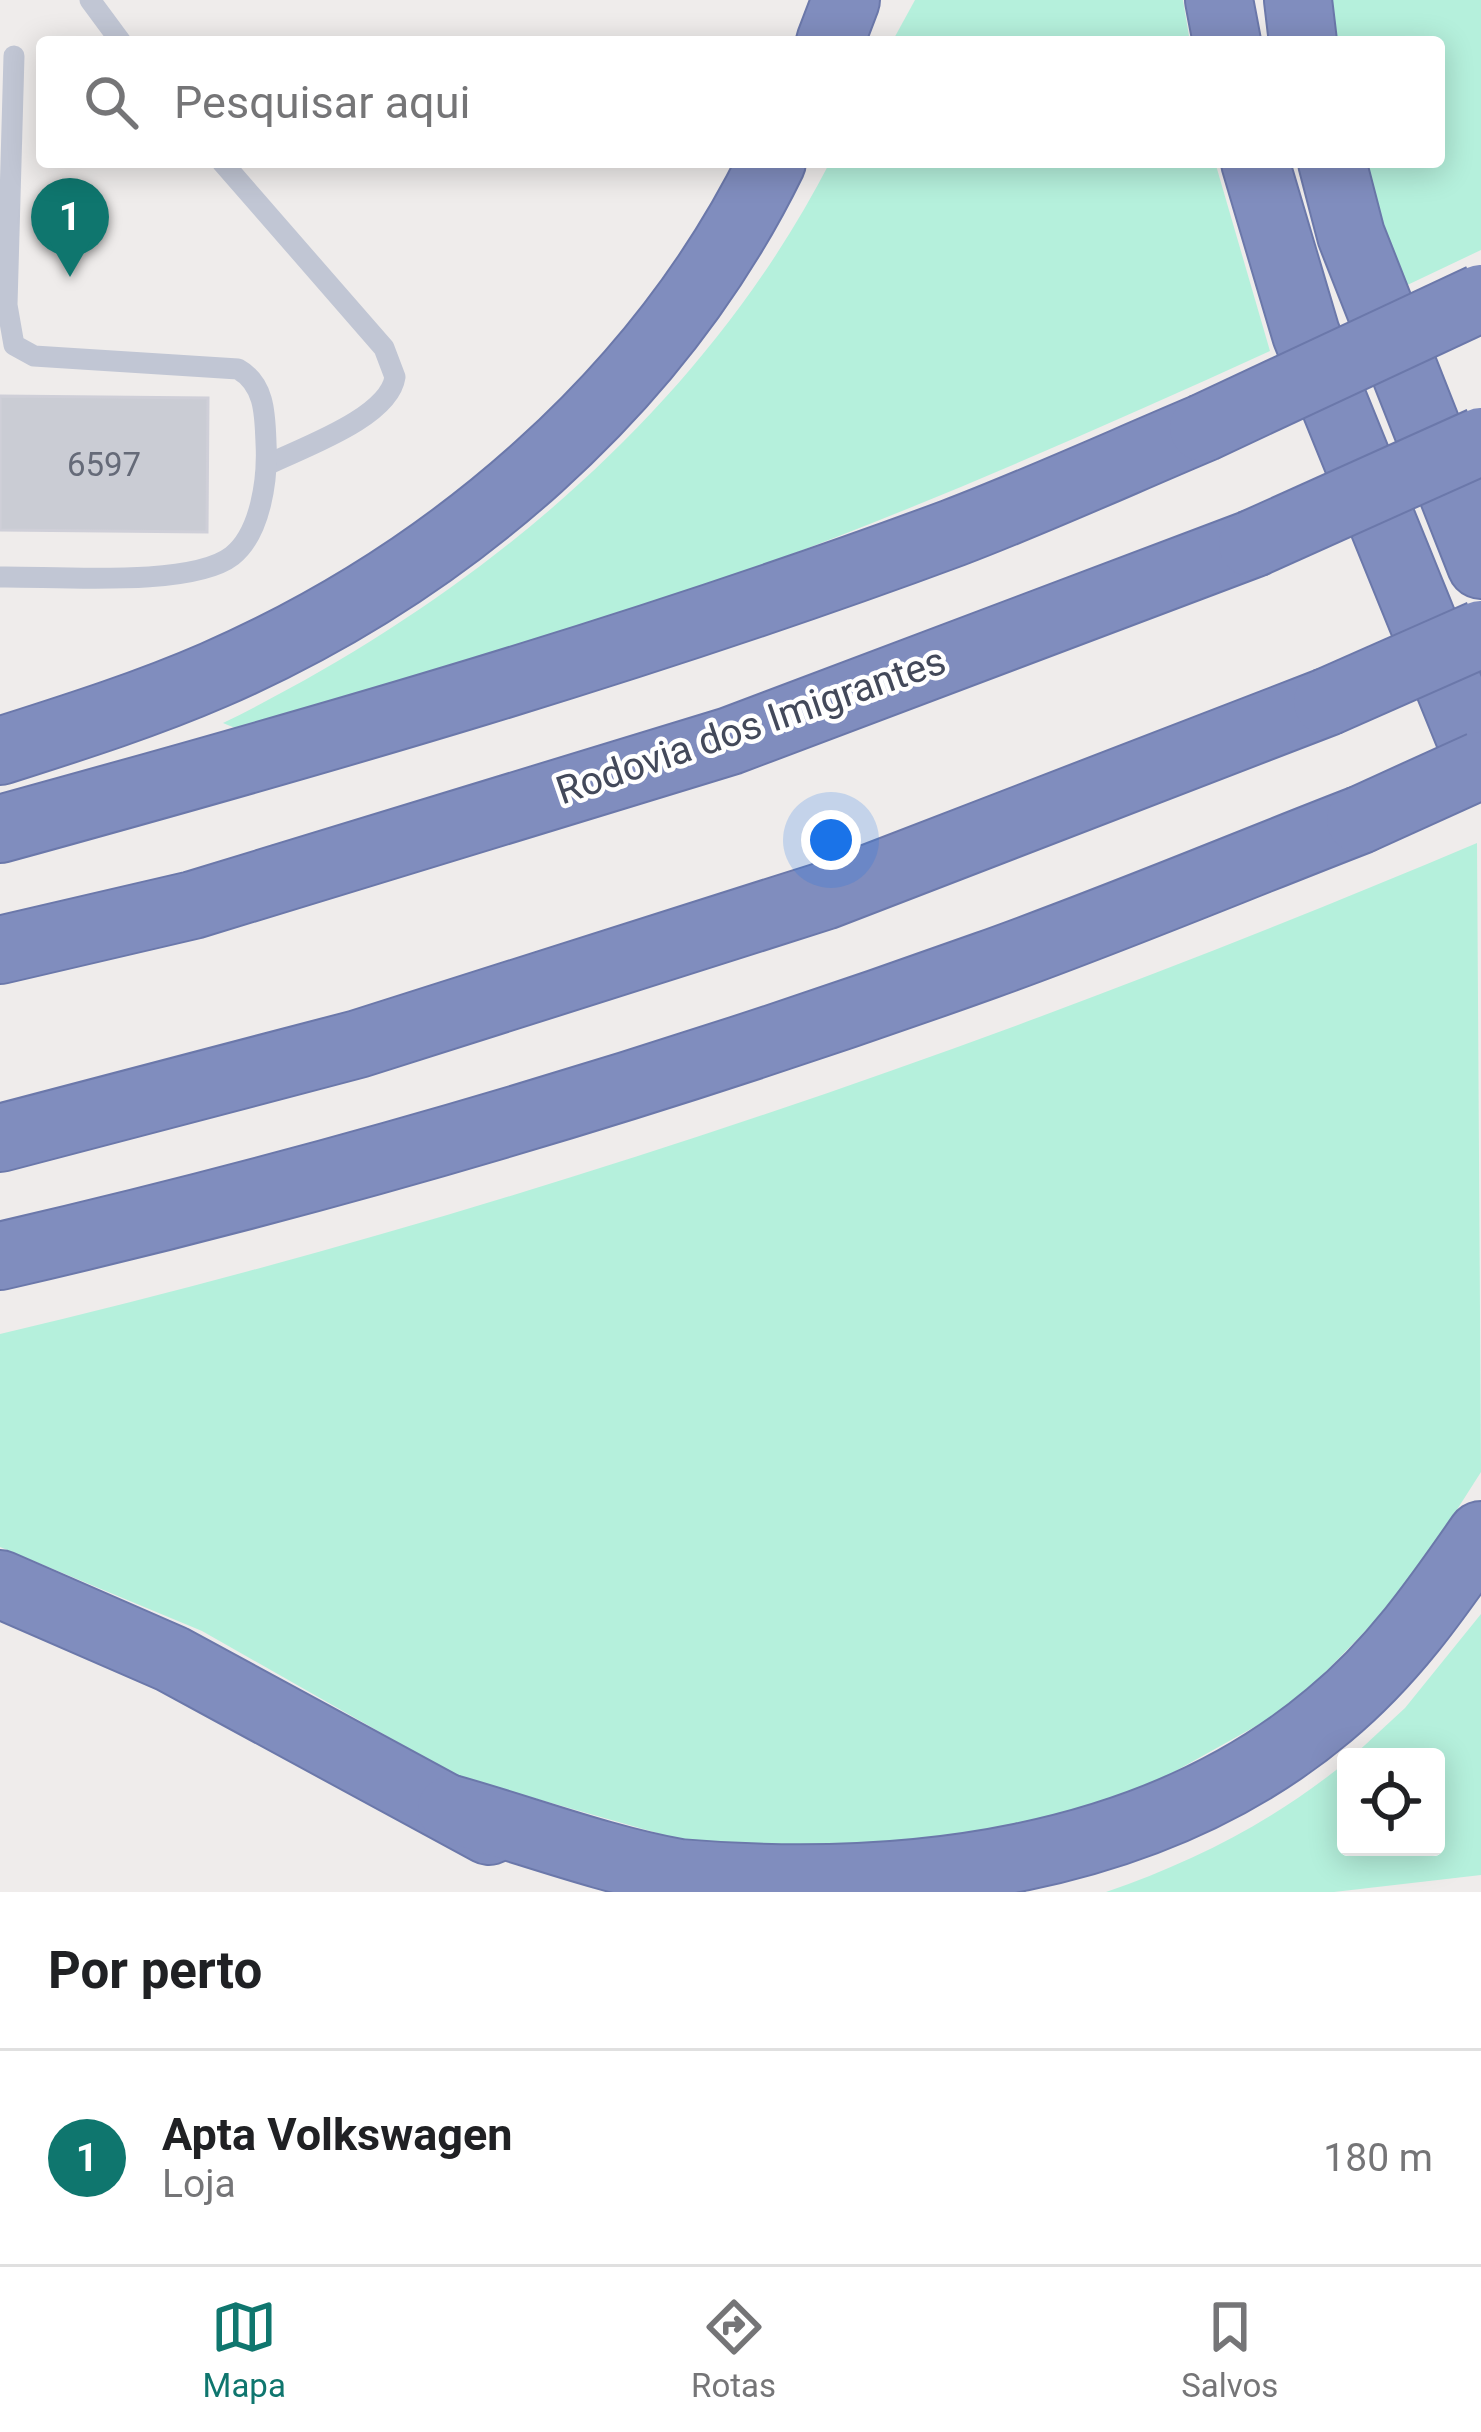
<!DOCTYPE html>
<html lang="pt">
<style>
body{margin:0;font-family:Roboto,sans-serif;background:#f2f2f2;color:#202124}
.controls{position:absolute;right:36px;bottom:36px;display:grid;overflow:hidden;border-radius:12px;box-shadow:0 6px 30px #0003}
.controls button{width:108px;height:108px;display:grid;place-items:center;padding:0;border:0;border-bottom:3px solid #e0e0e0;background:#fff;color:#202124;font:60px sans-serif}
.you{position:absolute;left:831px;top:840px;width:42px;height:42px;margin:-30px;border:9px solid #fff;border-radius:50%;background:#1a73e8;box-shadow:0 0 0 18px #1a73e833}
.badge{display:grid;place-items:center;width:78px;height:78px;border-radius:50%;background:#0f766e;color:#fff;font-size:39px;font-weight:700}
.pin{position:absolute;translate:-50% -99px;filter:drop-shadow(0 3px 6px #0008)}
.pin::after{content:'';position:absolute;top:63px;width:42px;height:36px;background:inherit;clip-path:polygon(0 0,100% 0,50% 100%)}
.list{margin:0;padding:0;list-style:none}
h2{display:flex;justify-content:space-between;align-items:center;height:156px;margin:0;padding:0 48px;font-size:51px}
h2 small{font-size:39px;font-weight:400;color:#757577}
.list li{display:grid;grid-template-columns:78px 1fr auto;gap:36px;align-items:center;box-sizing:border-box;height:216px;padding:0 48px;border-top:3px solid #e0e0e0}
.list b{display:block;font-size:45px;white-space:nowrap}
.list p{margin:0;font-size:39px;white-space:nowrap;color:#757577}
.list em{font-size:39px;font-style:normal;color:#757577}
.icon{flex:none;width:66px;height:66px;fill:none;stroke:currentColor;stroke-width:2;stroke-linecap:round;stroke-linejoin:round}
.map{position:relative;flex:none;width:1481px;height:1892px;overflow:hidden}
.search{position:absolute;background:#fff;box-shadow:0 6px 30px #0003;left:36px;right:36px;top:36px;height:132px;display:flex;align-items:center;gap:30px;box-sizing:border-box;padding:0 42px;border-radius:12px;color:#757577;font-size:45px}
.sheet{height:372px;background:#fff}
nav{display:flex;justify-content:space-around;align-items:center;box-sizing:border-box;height:168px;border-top:3px solid #e0e0e0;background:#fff;font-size:33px;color:#757577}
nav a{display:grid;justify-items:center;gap:6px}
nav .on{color:#0f766e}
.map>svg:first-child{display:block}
.green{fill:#b5f0dc}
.building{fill:#caccd4;stroke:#cfcfd8;stroke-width:3}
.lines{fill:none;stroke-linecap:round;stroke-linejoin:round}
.motorway-casing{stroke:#6b78aa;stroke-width:70}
.service{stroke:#c1c6d4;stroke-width:21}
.motorway{stroke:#808dbe;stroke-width:66}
.motorway-bridge-casing{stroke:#6b78aa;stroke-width:70;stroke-linecap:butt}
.motorway-bridge{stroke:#808dbe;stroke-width:66}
.labels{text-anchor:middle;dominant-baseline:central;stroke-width:9;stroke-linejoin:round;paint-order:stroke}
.number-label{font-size:33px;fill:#656a78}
.street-label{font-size:39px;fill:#43495a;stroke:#fff}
</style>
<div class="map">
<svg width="1481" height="1892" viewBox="0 0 1481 1892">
<rect width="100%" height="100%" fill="#efeceb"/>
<!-- green -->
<g class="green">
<path d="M 915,0 L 1183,0 L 1190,42 L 892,42 Z"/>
<path d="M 1321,0 L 1481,0 L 1481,250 L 1401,288 L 1356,162 L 1439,162 L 1439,42 L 1326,42 Z"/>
<path d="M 830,162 L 1215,162 L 1270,351 C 1099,429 926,505 750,570 C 585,632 415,681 247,733 L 223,723 C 472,601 701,413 830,162 Z"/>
<path d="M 1477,843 L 1481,1472 L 1407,1588 L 1309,1689 L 1265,1721 L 1138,1792 L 1023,1833 L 802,1855 L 682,1840 L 459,1777 L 202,1631 L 0,1547 L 0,1334 C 508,1214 997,1046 1477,843 Z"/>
<path d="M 1481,1614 L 1481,1875 L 1334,1892 L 1106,1892 C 1194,1862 1274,1821 1346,1762 L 1346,1847 L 1436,1847 L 1436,1757 L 1352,1757 L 1405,1708 Z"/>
</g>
<!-- building -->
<path class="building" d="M 0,396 L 208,398 L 207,532 L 0,530 Z"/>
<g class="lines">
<!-- motorway casing -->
<g class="motorway-casing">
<g id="motorway">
<path d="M 1219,0 L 1227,42"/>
<path d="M 1298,0 L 1303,42"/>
<path d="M 830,42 L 846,0"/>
<path d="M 1255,162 L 1306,334 L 1481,765"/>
<path d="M 1332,162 L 1351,235 L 1481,565"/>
<path d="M 0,751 C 72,728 145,705 214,675 C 448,573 659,393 772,162"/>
<path d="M 0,829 C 320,741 641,649 953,533 C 1037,501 1120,463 1203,428"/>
<path d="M 0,950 L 193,905 L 730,741 L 1252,544"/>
<path d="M 0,1138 L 358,1044 L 824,896 L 1327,702"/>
<path d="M 0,1256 C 334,1179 664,1081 987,965 C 1113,920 1236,868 1360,820"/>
<path d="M 0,1584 L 172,1659 L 489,1831"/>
<path d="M 451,1809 C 526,1830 602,1859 679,1873 C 903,1892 1152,1864 1329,1715 C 1392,1663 1436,1600 1481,1535"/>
</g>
</g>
<!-- service -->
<g class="service">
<path d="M 90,0 L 121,42"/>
<path d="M 222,162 L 384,348 L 395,377 C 389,418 301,448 267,465"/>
<path d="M 0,577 C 53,576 191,588 232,556 C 261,533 268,478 266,443 C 265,415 265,384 238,369 L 34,356 L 14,345 L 7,305 L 14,56"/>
</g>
<!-- motorway -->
<use href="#motorway" class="motorway"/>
<!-- motorway-bridge casing -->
<g class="motorway-bridge-casing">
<g id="motorway-bridge">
<path d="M 1203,428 L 1481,298"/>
<path d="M 1252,544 L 1481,441"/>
<path d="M 1327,702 L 1481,634"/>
<path d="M 1360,820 L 1481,765"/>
</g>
</g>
<!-- motorway-bridge -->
<use href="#motorway-bridge" class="motorway-bridge"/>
</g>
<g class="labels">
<!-- number labels -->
<g class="number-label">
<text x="104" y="464">6597</text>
</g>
<!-- street labels -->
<g class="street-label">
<text transform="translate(751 726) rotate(-19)">Rodovia dos Imigrantes</text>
</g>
</g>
</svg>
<div class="controls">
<button><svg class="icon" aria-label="locate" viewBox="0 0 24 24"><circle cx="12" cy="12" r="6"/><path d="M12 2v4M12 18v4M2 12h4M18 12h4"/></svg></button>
</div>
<div class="you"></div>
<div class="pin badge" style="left:70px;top:277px">1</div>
<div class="search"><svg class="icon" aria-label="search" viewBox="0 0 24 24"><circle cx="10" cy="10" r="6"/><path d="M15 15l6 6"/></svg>Pesquisar aqui</div>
</div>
<section class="sheet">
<h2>Por perto<small></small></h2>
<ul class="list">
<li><span class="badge">1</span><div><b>Apta Volkswagen</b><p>Loja</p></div><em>180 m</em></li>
</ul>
</section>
<nav>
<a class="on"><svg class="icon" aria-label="map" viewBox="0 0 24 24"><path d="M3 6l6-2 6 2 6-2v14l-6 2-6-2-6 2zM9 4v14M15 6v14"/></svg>Mapa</a>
<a><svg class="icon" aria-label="directions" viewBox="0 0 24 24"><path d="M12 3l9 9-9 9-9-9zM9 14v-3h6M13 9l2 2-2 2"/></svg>Rotas</a>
<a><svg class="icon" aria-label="saved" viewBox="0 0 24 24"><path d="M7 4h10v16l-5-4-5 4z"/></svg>Salvos</a>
</nav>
